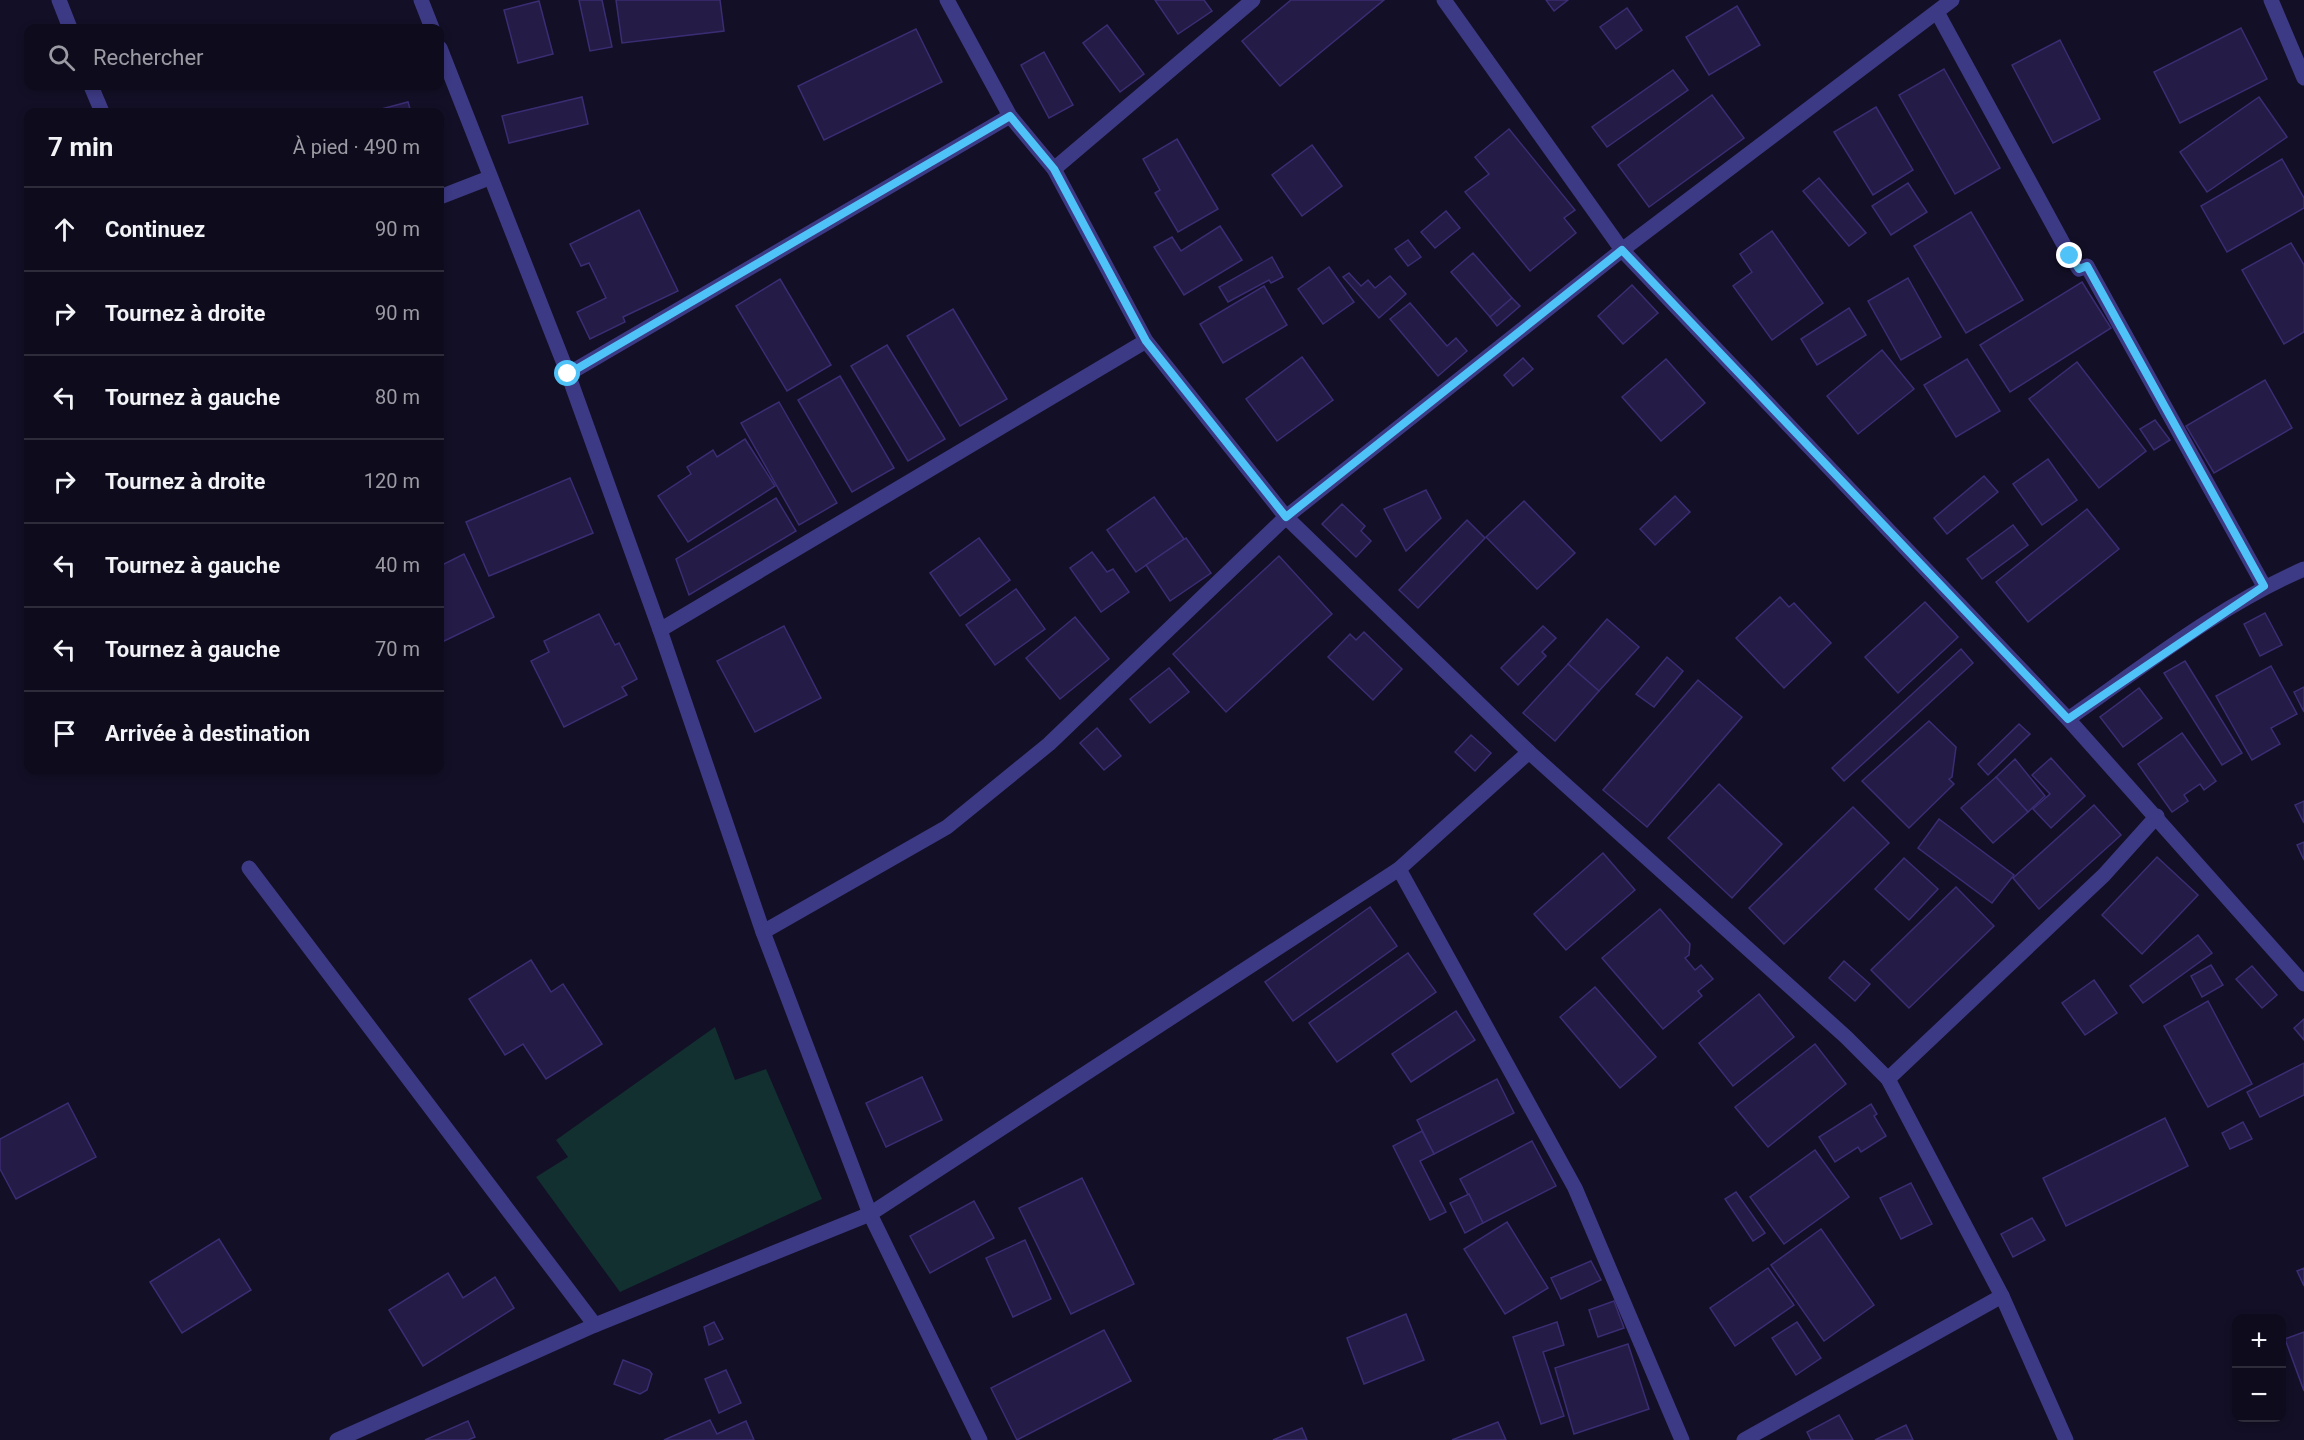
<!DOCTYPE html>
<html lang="fr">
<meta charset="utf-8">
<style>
body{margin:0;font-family:Roboto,sans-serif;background:#1c1929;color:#f1f3f6}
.controls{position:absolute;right:18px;bottom:18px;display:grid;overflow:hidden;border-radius:12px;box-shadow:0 3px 9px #0003}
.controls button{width:54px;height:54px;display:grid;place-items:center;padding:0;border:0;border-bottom:2px solid #2e2b3b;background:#0e0b1c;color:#f1f3f6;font:30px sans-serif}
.stop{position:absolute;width:18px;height:18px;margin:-14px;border:4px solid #4fc3f7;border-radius:50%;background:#fff}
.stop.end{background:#4fc3f7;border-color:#fff;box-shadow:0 2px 6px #0008}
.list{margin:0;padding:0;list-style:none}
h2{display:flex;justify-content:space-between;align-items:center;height:78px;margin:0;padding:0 24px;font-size:26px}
h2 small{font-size:20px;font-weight:400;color:#9b9ba3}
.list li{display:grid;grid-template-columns:39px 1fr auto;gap:18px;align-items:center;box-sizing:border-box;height:84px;padding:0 24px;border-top:2px solid #2e2b3b}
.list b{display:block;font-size:22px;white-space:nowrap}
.list em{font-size:20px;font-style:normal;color:#9b9ba3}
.icon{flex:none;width:33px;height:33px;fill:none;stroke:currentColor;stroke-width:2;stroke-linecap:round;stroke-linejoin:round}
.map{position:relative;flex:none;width:2304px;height:1440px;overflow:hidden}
.search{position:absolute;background:#0e0b1c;box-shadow:0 3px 9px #0003;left:24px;top:24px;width:420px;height:66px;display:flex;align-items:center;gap:15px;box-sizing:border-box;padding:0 21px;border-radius:12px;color:#9b9ba3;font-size:22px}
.panel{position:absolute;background:#0e0b1c;box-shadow:0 3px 9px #0003;left:24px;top:108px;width:420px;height:666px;border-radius:12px}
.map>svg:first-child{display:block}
.green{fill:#12302f}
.building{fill:#241b47;stroke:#3b2d73;stroke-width:1.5}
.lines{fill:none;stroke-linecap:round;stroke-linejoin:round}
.minor{stroke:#3d3a85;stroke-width:15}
.route{stroke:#4fc3f7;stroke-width:8}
</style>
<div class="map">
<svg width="2304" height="1440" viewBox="0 0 2304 1440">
<rect width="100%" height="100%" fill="#130f26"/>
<!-- green -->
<path class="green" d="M 715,1027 L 735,1080 L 766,1069 L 822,1199 L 620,1292 L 536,1177 L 568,1157 L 556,1140 Z"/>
<!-- building -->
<g class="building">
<path d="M 579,0 L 602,0 L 612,47 L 590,51 Z"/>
<path d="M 616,0 L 720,0 L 724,31 L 622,43 Z"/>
<path d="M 1155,0 L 1204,0 L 1212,11 L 1178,34 Z"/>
<path d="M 1291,0 L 1384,0 L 1280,86 L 1242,41 Z"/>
<path d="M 1546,0 L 1568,0 L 1554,11 Z"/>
<path d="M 539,1 L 553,54 L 518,63 L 504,10 Z"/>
<path d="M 1737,6 L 1760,45 L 1709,75 L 1686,37 Z"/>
<path d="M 1627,8 L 1642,30 L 1616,49 L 1600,27 Z"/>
<path d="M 1107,25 L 1144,74 L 1120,92 L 1083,43 Z"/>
<path d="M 2241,28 L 2267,79 L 2180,123 L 2154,72 Z"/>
<path d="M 916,29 L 942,82 L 824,140 L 798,86 Z"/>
<path d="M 2060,40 L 2100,119 L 2053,143 L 2012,65 Z"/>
<path d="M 1044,52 L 1073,105 L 1049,118 L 1021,65 Z"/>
<path d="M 1944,69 L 2000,168 L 1955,194 L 1899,95 Z"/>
<path d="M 1673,70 L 1688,90 L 1607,147 L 1592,127 Z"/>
<path d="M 1712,95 L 1744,138 L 1649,207 L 1618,165 Z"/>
<path d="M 582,97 L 588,124 L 509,143 L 502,116 Z"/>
<path d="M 2259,97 L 2287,137 L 2207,192 L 2180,152 Z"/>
<path d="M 408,102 L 411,112 L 370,112 Z"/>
<path d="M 1876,107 L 1913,170 L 1873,195 L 1834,132 Z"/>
<path d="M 1509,129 L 1575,210 L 1564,218 L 1576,233 L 1530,271 L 1465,192 L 1489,174 L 1475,157 Z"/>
<path d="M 1177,139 L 1218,209 L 1178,232 L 1155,193 L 1160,190 L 1143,159 Z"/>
<path d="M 1312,145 L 1342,186 L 1302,216 L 1272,175 Z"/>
<path d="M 2282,159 L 2304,198 L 2304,208 L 2227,252 L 2201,206 Z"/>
<path d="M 1819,178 L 1866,233 L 1849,246 L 1803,191 Z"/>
<path d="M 1908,183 L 1927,212 L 1891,235 L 1872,206 Z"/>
<path d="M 639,210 L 678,291 L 623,317 L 625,322 L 590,339 L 577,312 L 606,298 L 589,263 L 581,266 L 570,244 Z"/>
<path d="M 1446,211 L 1460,228 L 1435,248 L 1421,232 Z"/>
<path d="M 1971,212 L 2023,300 L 1966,333 L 1914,246 Z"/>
<path d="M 1220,226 L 1242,260 L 1184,295 L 1154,247 L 1172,237 L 1181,251 Z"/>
<path d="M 1772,231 L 1823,303 L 1772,340 L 1733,286 L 1752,272 L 1740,254 Z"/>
<path d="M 1408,240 L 1421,257 L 1408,266 L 1395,249 Z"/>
<path d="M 2291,243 L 2304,265 L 2304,332 L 2284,344 L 2242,270 Z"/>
<path d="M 1473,253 L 1512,298 L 1490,317 L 1451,272 Z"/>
<path d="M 1272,257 L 1283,277 L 1271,283 L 1269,280 L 1228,302 L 1219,287 Z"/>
<path d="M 1329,267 L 1354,302 L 1323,324 L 1298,289 Z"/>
<path d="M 1349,273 L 1361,286 L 1368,280 L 1375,288 L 1390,276 L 1406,294 L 1379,318 L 1343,277 Z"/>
<path d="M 1908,278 L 1941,337 L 1901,360 L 1868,301 Z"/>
<path d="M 780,279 L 831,365 L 787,391 L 736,306 Z"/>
<path d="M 2082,282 L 2111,328 L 2010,392 L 1980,345 Z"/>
<path d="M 1632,285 L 1658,313 L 1623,344 L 1598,316 Z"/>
<path d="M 1264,286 L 1287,325 L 1223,363 L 1200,324 Z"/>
<path d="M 1512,298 L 1520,306 L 1497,326 L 1490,317 Z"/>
<path d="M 1410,303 L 1447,346 L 1456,338 L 1467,351 L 1438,376 L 1390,319 Z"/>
<path d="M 1849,308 L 1866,335 L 1817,365 L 1801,339 Z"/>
<path d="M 953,309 L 1007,399 L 960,426 L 907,336 Z"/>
<path d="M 887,345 L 945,439 L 908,461 L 851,366 Z"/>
<path d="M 1882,350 L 1914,389 L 1858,434 L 1827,396 Z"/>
<path d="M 1302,357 L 1333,400 L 1277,441 L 1246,399 Z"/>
<path d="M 1523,358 L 1533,369 L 1513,386 L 1504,375 Z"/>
<path d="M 1666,359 L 1705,403 L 1661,441 L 1622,397 Z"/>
<path d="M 1967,359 L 2000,411 L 1956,437 L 1924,385 Z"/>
<path d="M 2077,362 L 2146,451 L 2099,488 L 2029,399 Z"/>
<path d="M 840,376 L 894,468 L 852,492 L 798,400 Z"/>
<path d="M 2265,380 L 2292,428 L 2214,473 L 2186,426 Z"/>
<path d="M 779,402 L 837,503 L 799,525 L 741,423 Z"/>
<path d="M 2155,420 L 2170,440 L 2154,450 L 2140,429 Z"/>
<path d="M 745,439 L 775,486 L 688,542 L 658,496 L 691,474 L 687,467 L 713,450 L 717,457 Z"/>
<path d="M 2048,459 L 2077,500 L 2042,525 L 2013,484 Z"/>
<path d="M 1984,476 L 1998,492 L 1947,534 L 1934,518 Z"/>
<path d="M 570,478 L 593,533 L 489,576 L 466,522 Z"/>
<path d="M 1426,490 L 1441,518 L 1406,551 L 1384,509 Z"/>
<path d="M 1675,496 L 1690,512 L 1655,545 L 1640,529 Z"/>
<path d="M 1154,497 L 1184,539 L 1136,572 L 1107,530 Z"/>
<path d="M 776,498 L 796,531 L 689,595 L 676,559 Z"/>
<path d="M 1524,501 L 1575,553 L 1537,589 L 1486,537 Z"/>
<path d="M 1342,504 L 1365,526 L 1361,531 L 1371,541 L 1356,557 L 1322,524 Z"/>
<path d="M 2087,509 L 2119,549 L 2028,622 L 1996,582 Z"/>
<path d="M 1467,520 L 1485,538 L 1418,608 L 1399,590 Z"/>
<path d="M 2013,525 L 2028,545 L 1982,579 L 1967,559 Z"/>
<path d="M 979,538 L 1010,580 L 960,616 L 930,573 Z"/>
<path d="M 1186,538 L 1211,573 L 1170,601 L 1146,565 Z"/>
<path d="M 1092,552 L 1107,572 L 1113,569 L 1129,592 L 1101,612 L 1070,568 Z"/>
<path d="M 464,554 L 494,617 L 440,643 L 440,566 Z"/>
<path d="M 1279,556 L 1332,614 L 1226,712 L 1173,654 Z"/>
<path d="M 1016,589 L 1045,629 L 995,665 L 966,625 Z"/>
<path d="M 1780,597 L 1789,607 L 1794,603 L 1831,643 L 1784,688 L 1736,638 Z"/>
<path d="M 1925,602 L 1958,637 L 1898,693 L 1865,657 Z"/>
<path d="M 2265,613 L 2282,645 L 2260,656 L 2244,624 Z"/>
<path d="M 599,614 L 615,645 L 619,643 L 637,679 L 622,687 L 627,695 L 564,727 L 531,661 L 549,652 L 544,641 Z"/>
<path d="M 1075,617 L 1109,659 L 1060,699 L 1026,658 Z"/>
<path d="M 1607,619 L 1639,647 L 1599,691 L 1568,664 Z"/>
<path d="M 784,626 L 821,698 L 755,732 L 717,661 Z"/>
<path d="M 1543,626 L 1556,638 L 1542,652 L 1546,656 L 1518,685 L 1501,668 Z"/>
<path d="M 1364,632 L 1402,669 L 1373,700 L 1328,657 L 1350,634 L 1356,640 Z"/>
<path d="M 1961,649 L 1973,663 L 1844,781 L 1832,768 Z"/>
<path d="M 1667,657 L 1683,671 L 1654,707 L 1636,694 Z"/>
<path d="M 2185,661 L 2242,753 L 2222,765 L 2164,673 Z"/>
<path d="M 1568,664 L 1599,691 L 1555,741 L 1523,713 Z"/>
<path d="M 2271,666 L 2297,714 L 2271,728 L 2280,744 L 2252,760 L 2216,696 Z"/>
<path d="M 1169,668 L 1189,692 L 1150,723 L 1130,699 Z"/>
<path d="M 1698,680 L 1742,717 L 1647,827 L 1603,790 Z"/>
<path d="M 2304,687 L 2304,712 L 2294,692 Z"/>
<path d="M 2139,688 L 2162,718 L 2123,747 L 2100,717 Z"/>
<path d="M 1929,721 L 1956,747 L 1952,777 L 1949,779 L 1954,784 L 1909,828 L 1862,781 Z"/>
<path d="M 2019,724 L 2030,734 L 1988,775 L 1978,764 Z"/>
<path d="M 1097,728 L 1121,756 L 1104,770 L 1080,743 Z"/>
<path d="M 2182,733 L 2216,781 L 2204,790 L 2200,784 L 2184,795 L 2188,801 L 2172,812 L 2138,764 Z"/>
<path d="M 1471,735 L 1491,753 L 1475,771 L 1455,752 Z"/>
<path d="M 2051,758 L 2085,796 L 2051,828 L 2033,809 L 2050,794 L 2032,775 Z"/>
<path d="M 2015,759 L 2045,796 L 2028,812 L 1996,777 Z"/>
<path d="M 1996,777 L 2028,812 L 1993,843 L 1961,808 Z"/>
<path d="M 1719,784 L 1782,844 L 1732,898 L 1668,838 Z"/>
<path d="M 2304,801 L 2304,823 L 2295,805 Z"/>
<path d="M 2094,805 L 2121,835 L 2039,909 L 2013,878 Z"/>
<path d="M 1853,807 L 1889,843 L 1784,944 L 1749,908 Z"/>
<path d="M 1939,819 L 2014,875 L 1992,903 L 1918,848 Z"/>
<path d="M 2304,842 L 2304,860 L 2297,845 Z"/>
<path d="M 1603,853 L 1635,890 L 1566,950 L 1534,914 Z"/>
<path d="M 2157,857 L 2198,895 L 2142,954 L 2102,915 Z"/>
<path d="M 1904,858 L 1938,889 L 1909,920 L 1875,889 Z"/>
<path d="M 1956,887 L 1994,926 L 1909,1008 L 1871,970 Z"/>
<path d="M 1370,907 L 1397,946 L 1293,1021 L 1265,982 Z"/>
<path d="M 1660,909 L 1690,944 L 1689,955 L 1685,958 L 1695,970 L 1701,965 L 1713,979 L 1698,991 L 1702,996 L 1663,1029 L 1602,958 Z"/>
<path d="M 2198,935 L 2212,953 L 2143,1003 L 2130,986 Z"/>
<path d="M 1408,953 L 1436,992 L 1337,1062 L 1309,1023 Z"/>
<path d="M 531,960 L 551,992 L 563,984 L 602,1044 L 546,1079 L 523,1044 L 505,1055 L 469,999 Z"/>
<path d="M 1844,961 L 1870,984 L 1855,1001 L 1829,978 Z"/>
<path d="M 2211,965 L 2223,985 L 2202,997 L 2191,976 Z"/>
<path d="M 2252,966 L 2277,995 L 2262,1008 L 2236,979 Z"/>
<path d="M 2094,980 L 2117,1013 L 2085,1035 L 2062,1003 Z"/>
<path d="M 1595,987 L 1656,1057 L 1620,1088 L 1560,1017 Z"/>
<path d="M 1759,994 L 1794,1037 L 1733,1086 L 1699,1043 Z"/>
<path d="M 2208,1001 L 2252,1084 L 2208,1107 L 2164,1026 Z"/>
<path d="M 1456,1011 L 1475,1040 L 1411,1082 L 1392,1054 Z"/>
<path d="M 2304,1019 L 2304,1040 L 2294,1028 Z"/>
<path d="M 1815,1044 L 1846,1084 L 1768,1147 L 1735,1107 Z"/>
<path d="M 2304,1063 L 2304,1095 L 2260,1117 L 2247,1092 Z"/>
<path d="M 922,1077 L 942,1120 L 886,1147 L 866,1103 Z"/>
<path d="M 1497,1079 L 1514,1113 L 1434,1154 L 1417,1120 Z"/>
<path d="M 68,1103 L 96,1157 L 16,1199 L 0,1169 L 0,1139 Z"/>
<path d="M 1871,1104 L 1877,1114 L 1874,1116 L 1886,1136 L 1861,1152 L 1858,1147 L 1835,1162 L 1819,1137 Z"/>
<path d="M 2165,1118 L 2188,1166 L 2066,1226 L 2043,1178 Z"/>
<path d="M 2243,1122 L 2252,1139 L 2230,1149 L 2222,1133 Z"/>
<path d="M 1422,1131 L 1434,1154 L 1420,1161 L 1446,1212 L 1430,1220 L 1393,1146 Z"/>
<path d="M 1532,1141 L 1556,1186 L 1483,1223 L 1460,1179 Z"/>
<path d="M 1815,1150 L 1849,1197 L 1784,1244 L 1750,1197 Z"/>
<path d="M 1082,1178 L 1134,1284 L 1071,1314 L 1019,1208 Z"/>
<path d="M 1911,1183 L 1932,1224 L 1901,1239 L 1880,1198 Z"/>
<path d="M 1736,1192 L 1765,1233 L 1753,1241 L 1725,1199 Z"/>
<path d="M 1469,1194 L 1483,1223 L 1465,1233 L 1450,1203 Z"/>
<path d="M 974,1201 L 994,1238 L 930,1273 L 910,1236 Z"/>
<path d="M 2032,1218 L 2045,1240 L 2013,1257 L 2001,1234 Z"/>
<path d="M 1507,1222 L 1548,1288 L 1505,1314 L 1464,1249 Z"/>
<path d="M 1821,1229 L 1874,1305 L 1824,1341 L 1771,1265 Z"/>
<path d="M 219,1239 L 251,1290 L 182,1333 L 150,1282 Z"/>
<path d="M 1025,1240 L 1051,1299 L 1013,1317 L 986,1258 Z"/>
<path d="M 1591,1261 L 1601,1280 L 1561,1299 L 1551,1278 Z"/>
<path d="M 1768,1268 L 1794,1305 L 1735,1346 L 1710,1308 Z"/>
<path d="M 2304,1268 L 2304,1286 L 2297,1271 Z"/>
<path d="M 448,1273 L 463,1298 L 495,1277 L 514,1308 L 423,1366 L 389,1310 Z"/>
<path d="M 1614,1301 L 1624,1328 L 1598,1337 L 1589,1310 Z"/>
<path d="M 1406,1314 L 1424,1360 L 1364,1384 L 1347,1338 Z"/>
<path d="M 714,1322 L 723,1339 L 709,1345 L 704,1327 Z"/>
<path d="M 1557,1322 L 1564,1345 L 1543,1352 L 1564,1416 L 1541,1424 L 1513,1337 Z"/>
<path d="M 1797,1322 L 1821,1358 L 1796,1375 L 1772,1338 Z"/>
<path d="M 1104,1330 L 1131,1381 L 1017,1440 L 991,1388 Z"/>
<path d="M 2304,1332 L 2304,1391 L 2285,1339 Z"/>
<path d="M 1628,1344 L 1649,1409 L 1574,1434 L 1555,1368 Z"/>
<path d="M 623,1360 L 649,1370 L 652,1374 L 647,1390 L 640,1394 L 614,1384 Z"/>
<path d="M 726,1370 L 741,1403 L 719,1413 L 705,1379 Z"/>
<path d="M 1839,1415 L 1853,1440 L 1811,1440 L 1807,1432 Z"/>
<path d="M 710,1420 L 717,1434 L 746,1421 L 754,1440 L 664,1440 Z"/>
<path d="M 468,1421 L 475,1437 L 468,1440 L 425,1440 Z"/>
<path d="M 1498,1422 L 1506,1440 L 1452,1440 Z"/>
<path d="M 1906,1425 L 1913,1440 L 1875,1440 Z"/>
<path d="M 1302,1428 L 1307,1440 L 1273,1440 Z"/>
</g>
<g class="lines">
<!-- minor -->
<g class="minor">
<path d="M 59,0 L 70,28"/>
<path d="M 421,0 L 432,28"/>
<path d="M 947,0 L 1010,116 L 1054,169 L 1146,341 L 1286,517 L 1529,752 L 1846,1037 L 1888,1079 L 2002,1296 L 2066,1440"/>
<path d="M 1444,0 L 1622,250 L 2068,719 L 2304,984"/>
<path d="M 2271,0 L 2304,78"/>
<path d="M 1937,12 L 2070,256 L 2079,269 L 2087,266 L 2264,586"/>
<path d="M 440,48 L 568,374 L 660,630 L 763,932 L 870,1214 L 980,1440"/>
<path d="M 91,86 L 102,112"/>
<path d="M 1054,169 L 1253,0"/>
<path d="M 440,197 L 489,178"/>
<path d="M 568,374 L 1010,116"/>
<path d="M 660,630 L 1146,341"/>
<path d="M 2068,719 C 2144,666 2219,606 2304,569"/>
<path d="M 249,868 L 595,1325"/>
<path d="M 1399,869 L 1575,1188 L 1682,1440"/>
<path d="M 763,932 L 947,827 L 1049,744 L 1286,517 L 1622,250 L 1952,0"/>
<path d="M 1888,1079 L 2104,875 L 2157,816"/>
<path d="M 337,1440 L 595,1325 L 870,1214 L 1399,869 L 1529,752"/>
<path d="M 1744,1440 L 2002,1296"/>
</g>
</g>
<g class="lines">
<!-- route -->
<path class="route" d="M 568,374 L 1010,116 L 1054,169 L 1146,341 L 1286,517 L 1622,250 L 2068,719 L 2264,586 L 2087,266 L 2079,269 L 2070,256"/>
</g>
</svg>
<div class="controls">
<button>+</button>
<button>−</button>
</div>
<div class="stop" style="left:568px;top:374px"></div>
<div class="stop end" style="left:2070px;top:256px"></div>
<div class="search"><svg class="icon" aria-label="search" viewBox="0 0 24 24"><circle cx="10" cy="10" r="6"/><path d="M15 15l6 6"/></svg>Rechercher</div>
<section class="panel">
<h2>7 min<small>À pied · 490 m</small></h2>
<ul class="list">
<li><svg class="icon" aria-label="ahead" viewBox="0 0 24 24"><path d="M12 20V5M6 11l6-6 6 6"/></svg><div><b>Continuez</b></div><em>90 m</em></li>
<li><svg class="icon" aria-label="right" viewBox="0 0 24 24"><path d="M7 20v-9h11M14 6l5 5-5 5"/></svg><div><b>Tournez à droite</b></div><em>90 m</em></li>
<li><svg class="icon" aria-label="left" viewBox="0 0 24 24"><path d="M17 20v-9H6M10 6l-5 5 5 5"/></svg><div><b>Tournez à gauche</b></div><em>80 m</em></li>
<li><svg class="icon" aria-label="right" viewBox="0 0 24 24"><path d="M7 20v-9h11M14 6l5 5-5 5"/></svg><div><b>Tournez à droite</b></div><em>120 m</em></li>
<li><svg class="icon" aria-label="left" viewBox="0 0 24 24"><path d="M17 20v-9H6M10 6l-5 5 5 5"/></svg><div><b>Tournez à gauche</b></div><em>40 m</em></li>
<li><svg class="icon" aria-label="left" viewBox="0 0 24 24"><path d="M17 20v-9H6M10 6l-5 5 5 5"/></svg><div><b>Tournez à gauche</b></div><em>70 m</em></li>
<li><svg class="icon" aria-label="arrive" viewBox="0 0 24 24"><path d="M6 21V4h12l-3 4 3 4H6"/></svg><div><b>Arrivée à destination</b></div></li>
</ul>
</section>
</div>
